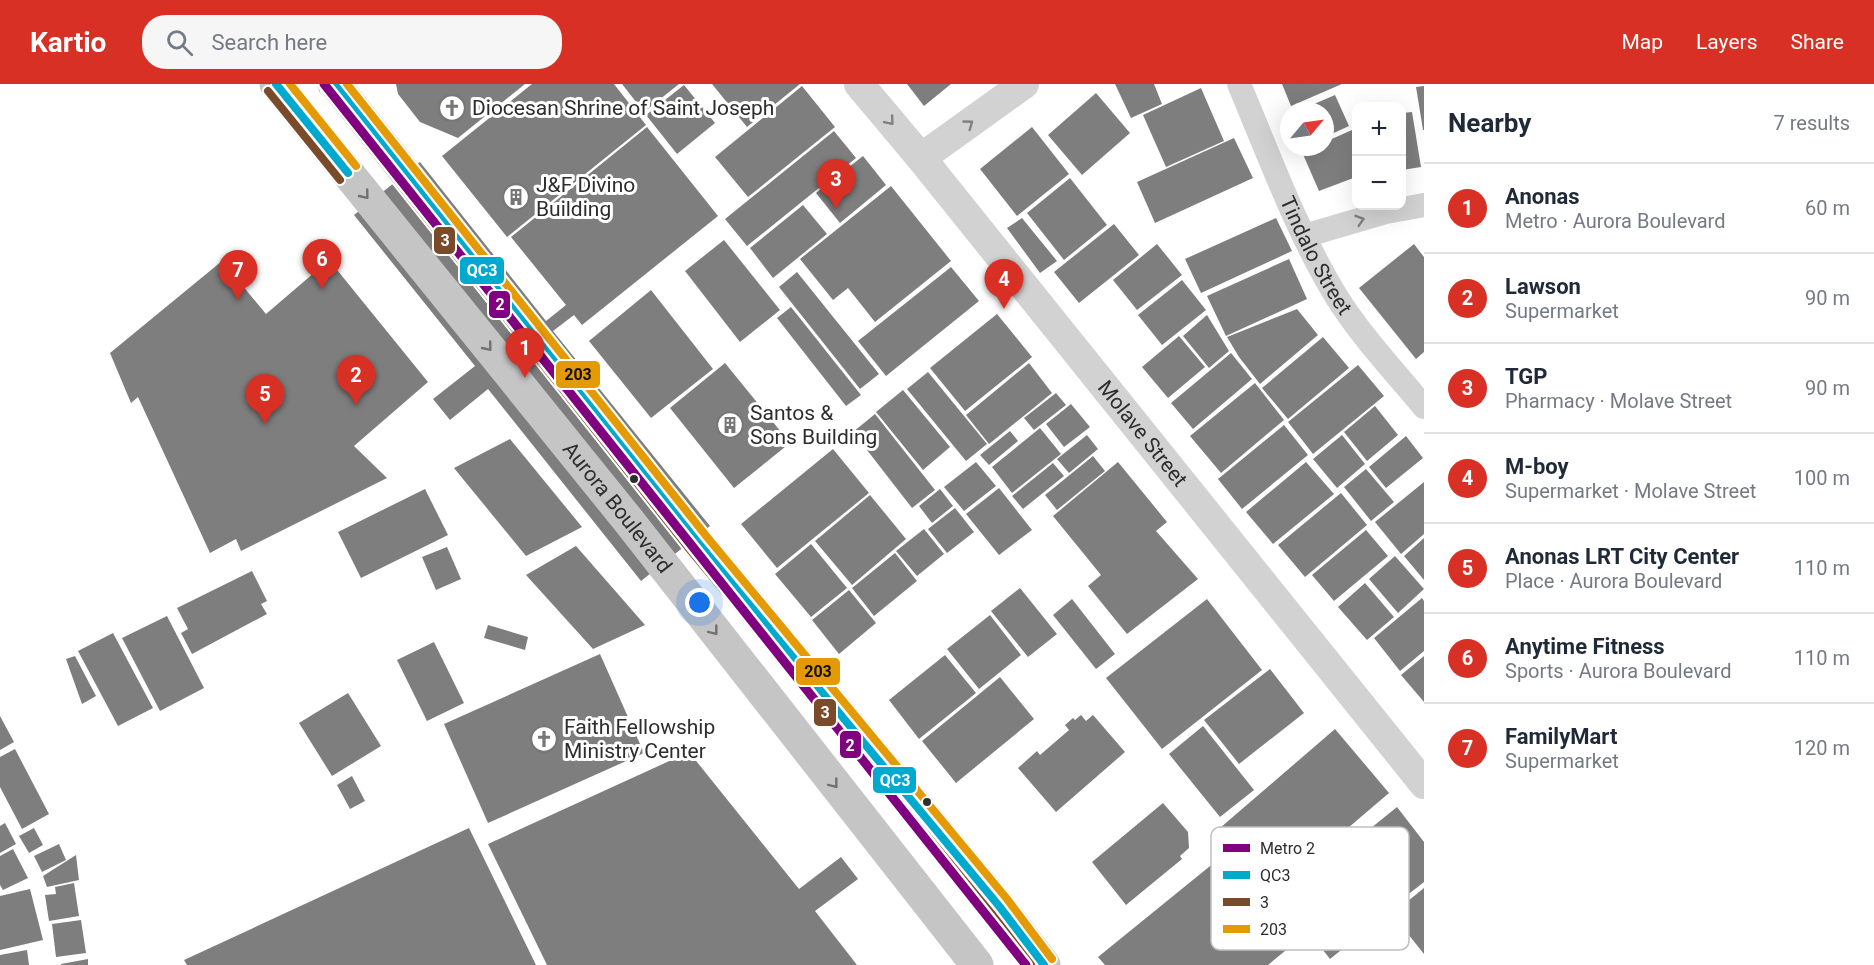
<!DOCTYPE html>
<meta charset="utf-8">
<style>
body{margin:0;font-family:Roboto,sans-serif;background:#f6f6f7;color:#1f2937}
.controls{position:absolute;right:18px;top:18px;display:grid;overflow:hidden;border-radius:12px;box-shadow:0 6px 24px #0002}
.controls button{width:54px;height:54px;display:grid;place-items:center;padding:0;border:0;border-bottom:2px solid #e0e1e3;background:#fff;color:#1f2937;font:30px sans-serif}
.compass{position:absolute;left:1280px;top:18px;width:54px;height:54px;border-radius:50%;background:#fff;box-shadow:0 6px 24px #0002;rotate:61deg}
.you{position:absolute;left:700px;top:519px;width:21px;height:21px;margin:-15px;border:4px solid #fff;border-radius:50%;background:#1a73e8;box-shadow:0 0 0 9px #1a73e833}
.badge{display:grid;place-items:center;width:39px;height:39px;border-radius:50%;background:#d93025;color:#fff;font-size:20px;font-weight:700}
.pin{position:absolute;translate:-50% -50px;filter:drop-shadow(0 2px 3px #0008)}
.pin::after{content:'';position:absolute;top:32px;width:21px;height:18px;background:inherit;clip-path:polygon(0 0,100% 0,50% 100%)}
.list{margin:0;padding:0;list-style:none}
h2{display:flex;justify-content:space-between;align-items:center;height:78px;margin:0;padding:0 24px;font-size:26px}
h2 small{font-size:20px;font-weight:400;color:#747a83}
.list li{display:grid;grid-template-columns:39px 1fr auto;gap:18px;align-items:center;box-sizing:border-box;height:90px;padding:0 24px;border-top:2px solid #e0e1e3}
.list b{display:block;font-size:22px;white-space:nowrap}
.list p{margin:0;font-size:20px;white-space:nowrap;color:#747a83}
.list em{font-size:20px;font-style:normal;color:#747a83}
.icon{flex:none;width:33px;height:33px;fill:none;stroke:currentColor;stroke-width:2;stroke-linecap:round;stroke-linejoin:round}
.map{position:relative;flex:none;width:1424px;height:881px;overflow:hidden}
header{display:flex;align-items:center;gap:36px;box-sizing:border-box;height:84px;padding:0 30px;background:#d93025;color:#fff}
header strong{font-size:28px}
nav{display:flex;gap:33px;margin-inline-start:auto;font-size:21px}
.search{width:420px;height:54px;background:#f6f6f7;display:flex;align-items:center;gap:15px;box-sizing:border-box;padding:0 21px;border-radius:24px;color:#747a83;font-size:22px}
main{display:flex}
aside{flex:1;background:#fff}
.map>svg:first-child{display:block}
.building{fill:#7e7e7e}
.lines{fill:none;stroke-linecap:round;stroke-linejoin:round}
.minor{stroke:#d2d2d2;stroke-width:24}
.tertiary{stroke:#d2d2d2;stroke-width:30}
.primary{stroke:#c5c5c5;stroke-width:33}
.bus-1-casing{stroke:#fff;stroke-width:12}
.bus-2-casing{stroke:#fff;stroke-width:12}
.bus-3-casing{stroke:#fff;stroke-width:12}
.bus-1{stroke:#00a9ce;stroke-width:8}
.bus-2{stroke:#7a4b2a;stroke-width:8}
.bus-3{stroke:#e39a04;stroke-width:8}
.metro-1-casing{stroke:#fff;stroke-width:14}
.metro-1{stroke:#800080;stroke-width:9}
.oneway{stroke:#808080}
.oneway2{stroke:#717171}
.bus-dot{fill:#2d2d2d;stroke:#fff;stroke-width:2}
.labels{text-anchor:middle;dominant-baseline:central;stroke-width:6;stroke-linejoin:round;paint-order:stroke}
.poi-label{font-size:21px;fill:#2d2d2d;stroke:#fff;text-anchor:start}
.street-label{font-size:21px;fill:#2d2d2d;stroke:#fff}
.key{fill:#fff;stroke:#c0c0c0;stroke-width:1.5}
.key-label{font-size:16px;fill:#2d2d2d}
.line-badge{stroke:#fff;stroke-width:2}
.badge-label{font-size:16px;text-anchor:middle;font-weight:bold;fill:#fff}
.pale-badge-label{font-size:16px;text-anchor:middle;font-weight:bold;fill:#111}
</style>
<header>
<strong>Kartio</strong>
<div class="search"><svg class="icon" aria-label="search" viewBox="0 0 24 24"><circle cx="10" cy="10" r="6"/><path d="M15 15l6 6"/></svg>Search here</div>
<nav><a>Map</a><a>Layers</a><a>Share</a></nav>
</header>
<main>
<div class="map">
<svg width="1424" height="881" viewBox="0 0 1424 881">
<rect width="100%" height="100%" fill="#fff"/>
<!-- building -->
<g class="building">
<path d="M 396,0 L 525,0 L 458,54 L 420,38 L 398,10 Z"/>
<path d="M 532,0 L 614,0 L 646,41 L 507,153 L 442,72 Z"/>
<path d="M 622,0 L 679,0 L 644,28 Z"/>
<path d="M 712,0 L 800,0 L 747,43 Z"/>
<path d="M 907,0 L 951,0 L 924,22 Z"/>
<path d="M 1115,0 L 1154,0 L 1162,20 L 1131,34 Z"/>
<path d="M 1282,0 L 1342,0 L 1291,22 Z"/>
<path d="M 684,1 L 715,39 L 677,70 L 646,31 Z"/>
<path d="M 802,2 L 835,43 L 748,113 L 715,73 Z"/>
<path d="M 1424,2 L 1424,46 L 1423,46 L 1416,3 Z"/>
<path d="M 1201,4 L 1224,57 L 1166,83 L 1143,31 Z"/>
<path d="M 1096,9 L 1130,49 L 1082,91 L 1048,51 Z"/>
<path d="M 1335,11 L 1349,42 L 1325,53 L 1325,27 L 1298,27 Z"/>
<path d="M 1412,28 L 1421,83 L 1402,86 L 1402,29 Z"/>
<path d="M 647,43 L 718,132 L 582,241 L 574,231 L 553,247 L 710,442 L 641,497 L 488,305 L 450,336 L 433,315 L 475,282 L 354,131 L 420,78 L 546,237 L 566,221 L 511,153 Z"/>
<path d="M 1032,43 L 1069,90 L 1017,132 L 980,85 Z"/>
<path d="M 1352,46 L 1356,56 L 1356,93 L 1319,107 L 1302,68 L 1313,63 L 1325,63 L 1325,58 Z"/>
<path d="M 834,47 L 856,74 L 747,162 L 725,135 Z"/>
<path d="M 1234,54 L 1253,94 L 1155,139 L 1137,98 Z"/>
<path d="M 863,72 L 886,101 L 840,139 L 816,109 Z"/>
<path d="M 1070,94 L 1107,141 L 1064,176 L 1027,129 Z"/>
<path d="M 891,102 L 951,177 L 875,238 L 848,204 L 833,216 L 800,175 Z"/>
<path d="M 803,121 L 827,150 L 773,194 L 750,164 Z"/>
<path d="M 1022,134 L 1057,177 L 1040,189 L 1007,144 Z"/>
<path d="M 1276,134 L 1292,167 L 1201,209 L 1185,175 Z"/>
<path d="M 1114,140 L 1139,171 L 1079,219 L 1054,188 Z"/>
<path d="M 724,156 L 780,226 L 740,258 L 685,187 Z"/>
<path d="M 1157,160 L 1182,191 L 1137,226 L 1113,196 Z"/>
<path d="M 1414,160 L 1424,173 L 1424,268 L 1416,275 L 1359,204 Z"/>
<path d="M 1289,175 L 1307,215 L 1226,252 L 1207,212 Z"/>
<path d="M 329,176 L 428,298 L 354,362 L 387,394 L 241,467 L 236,455 L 210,469 L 138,313 L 131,319 L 110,269 L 222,177 L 266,230 Z"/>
<path d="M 951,183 L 979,217 L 886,292 L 858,257 Z"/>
<path d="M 797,188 L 879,290 L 860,305 L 779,203 Z"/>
<path d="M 1182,196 L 1206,226 L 1162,261 L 1138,231 Z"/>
<path d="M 651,206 L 713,285 L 651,334 L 589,257 Z"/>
<path d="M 791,223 L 861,311 L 846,322 L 777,234 Z"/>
<path d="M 1297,225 L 1318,251 L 1260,300 L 1239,273 L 1227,253 Z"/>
<path d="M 997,230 L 1032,273 L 965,327 L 930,284 Z"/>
<path d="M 1207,231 L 1229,267 L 1209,284 L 1183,252 Z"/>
<path d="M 1179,252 L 1205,283 L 1168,314 L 1142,283 Z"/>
<path d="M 1323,253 L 1349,284 L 1288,335 L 1262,304 Z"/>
<path d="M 1231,269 L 1252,295 L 1193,345 L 1171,319 Z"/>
<path d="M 725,279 L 790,359 L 734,404 L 670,324 Z"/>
<path d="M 1029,279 L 1052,309 L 989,360 L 966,331 Z"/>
<path d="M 1358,281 L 1384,312 L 1313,370 L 1288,338 Z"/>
<path d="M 928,288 L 987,360 L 966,377 L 907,305 Z"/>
<path d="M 1255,299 L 1284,336 L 1221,389 L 1190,352 Z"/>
<path d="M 903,306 L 950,363 L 923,386 L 876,328 Z"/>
<path d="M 1056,309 L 1066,321 L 1034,346 L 1024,334 Z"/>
<path d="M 1071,320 L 1090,343 L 1064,363 L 1046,340 Z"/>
<path d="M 1375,322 L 1398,351 L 1367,377 L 1344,348 Z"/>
<path d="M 875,330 L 935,406 L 912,424 L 853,348 Z"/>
<path d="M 1284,341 L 1308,371 L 1242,425 L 1218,395 Z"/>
<path d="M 1040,344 L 1061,370 L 1012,409 L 992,383 Z"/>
<path d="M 1010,347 L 1018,357 L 989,381 L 980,371 Z"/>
<path d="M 1087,351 L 1098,365 L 1069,389 L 1057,375 Z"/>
<path d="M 1342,351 L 1365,380 L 1337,404 L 1313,375 Z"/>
<path d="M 1406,352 L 1423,374 L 1386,404 L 1369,383 Z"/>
<path d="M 510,355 L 582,443 L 526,472 L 454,384 Z"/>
<path d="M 833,365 L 869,409 L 777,484 L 741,440 Z"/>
<path d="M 1093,372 L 1105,387 L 1057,426 L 1045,411 Z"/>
<path d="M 976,378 L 996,402 L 964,427 L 944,403 Z"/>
<path d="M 1118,378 L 1167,438 L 1156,447 L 1198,495 L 1127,550 L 1088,502 L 1101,491 L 1053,432 Z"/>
<path d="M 1306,378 L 1334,410 L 1273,460 L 1246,428 Z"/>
<path d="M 1053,379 L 1064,392 L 1023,425 L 1012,412 Z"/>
<path d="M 1366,385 L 1394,418 L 1371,437 L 1344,403 Z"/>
<path d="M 1424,398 L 1424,450 L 1401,470 L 1375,438 Z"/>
<path d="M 999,404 L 1032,446 L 999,471 L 966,430 Z"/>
<path d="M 425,405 L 448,451 L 361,494 L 338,448 Z"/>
<path d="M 940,405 L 953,422 L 932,439 L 919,422 Z"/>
<path d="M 1341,409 L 1367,441 L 1305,493 L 1278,461 Z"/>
<path d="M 870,411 L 906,455 L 852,501 L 815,457 Z"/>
<path d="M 955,424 L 974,448 L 947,469 L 928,445 Z"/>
<path d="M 924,445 L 944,470 L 917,492 L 896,467 Z"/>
<path d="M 1366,446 L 1388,472 L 1334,517 L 1312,491 Z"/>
<path d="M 1424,454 L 1424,496 L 1404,472 Z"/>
<path d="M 811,460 L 847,504 L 811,533 L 775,490 Z"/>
<path d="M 576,462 L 645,541 L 593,565 L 526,491 Z"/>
<path d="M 447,463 L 461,495 L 436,506 L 422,473 Z"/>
<path d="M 895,469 L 917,497 L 874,532 L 852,504 Z"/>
<path d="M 1395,472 L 1424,505 L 1398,529 L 1369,495 Z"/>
<path d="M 252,487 L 267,517 L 261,520 L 267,530 L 192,570 L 181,549 L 188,545 L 177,524 Z"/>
<path d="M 1365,499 L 1394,533 L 1367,556 L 1338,523 Z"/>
<path d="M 1020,504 L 1057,550 L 1028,573 L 991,527 Z"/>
<path d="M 849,506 L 876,539 L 839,570 L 812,536 Z"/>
<path d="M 1422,514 L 1424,517 L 1424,567 L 1400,587 L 1374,554 Z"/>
<path d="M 1072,515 L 1115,570 L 1096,585 L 1053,531 Z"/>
<path d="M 1207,515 L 1262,586 L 1162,665 L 1106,594 Z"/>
<path d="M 990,531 L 1021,571 L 979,605 L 947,565 Z"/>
<path d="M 167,532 L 204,604 L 160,627 L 122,554 Z"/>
<path d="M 488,541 L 528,553 L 525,566 L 484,554 Z"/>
<path d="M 113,549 L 153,624 L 118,642 L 78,567 Z"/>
<path d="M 434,558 L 464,619 L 427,637 L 397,576 Z"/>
<path d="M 600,570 L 644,669 L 488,739 L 444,640 Z"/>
<path d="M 945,571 L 976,609 L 919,655 L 889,616 Z"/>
<path d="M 75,572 L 96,612 L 82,620 L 66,575 Z"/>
<path d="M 1424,572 L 1424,618 L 1401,591 Z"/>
<path d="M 1270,585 L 1304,629 L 1239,680 L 1204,636 Z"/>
<path d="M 1000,593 L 1034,635 L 956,699 L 922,657 Z"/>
<path d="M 348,609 L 381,662 L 332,692 L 299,639 Z"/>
<path d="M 1081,631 L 1086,637 L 1093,631 L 1125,668 L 1056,728 L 1018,684 L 1037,667 L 1040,671 L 1069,646 L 1065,641 L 1073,634 L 1075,636 Z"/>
<path d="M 0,632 L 14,658 L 0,666 Z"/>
<path d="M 1203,642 L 1254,706 L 1220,733 L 1169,670 Z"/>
<path d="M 1335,645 L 1389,709 L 1274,807 L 1220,744 Z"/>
<path d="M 15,665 L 49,730 L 22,745 L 0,703 L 0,673 Z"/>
<path d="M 689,668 L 799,805 L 841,773 L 858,795 L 815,827 L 857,881 L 547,881 L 488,760 Z"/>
<path d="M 352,692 L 365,717 L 350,725 L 337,701 Z"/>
<path d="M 1163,719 L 1188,748 L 1189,764 L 1180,772 L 1182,775 L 1126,821 L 1092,778 Z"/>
<path d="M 1397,723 L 1424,758 L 1424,798 L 1401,816 L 1355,757 Z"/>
<path d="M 5,739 L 16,760 L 0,769 L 0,742 Z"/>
<path d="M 34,744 L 43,761 L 29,769 L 19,752 Z"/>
<path d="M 469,744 L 536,881 L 187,881 L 184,876 Z"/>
<path d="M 59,760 L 66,776 L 42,788 L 34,772 Z"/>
<path d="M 1353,761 L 1399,820 L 1330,875 L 1284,816 Z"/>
<path d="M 13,765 L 28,794 L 3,806 L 0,801 L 0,772 Z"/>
<path d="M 1231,765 L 1302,853 L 1268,881 L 1105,881 L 1098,873 Z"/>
<path d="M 76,771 L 79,796 L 47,803 L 43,792 Z"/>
<path d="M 74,799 L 79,832 L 49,837 L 45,811 L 56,810 L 55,803 Z"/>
<path d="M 1424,804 L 1424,870 L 1392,830 Z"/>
<path d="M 30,805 L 43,856 L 0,866 L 0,812 Z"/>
<path d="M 81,836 L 86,869 L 56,873 L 52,840 Z"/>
<path d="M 27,866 L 29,881 L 0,881 L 0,871 Z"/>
<path d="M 88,875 L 88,881 L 61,881 L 61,880 Z"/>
</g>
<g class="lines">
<!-- minor -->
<g class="minor">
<path id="s1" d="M 1239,0 C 1269,71 1296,146 1336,212 C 1361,252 1394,287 1424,323"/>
<path d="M 1304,152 L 1386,128 L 1424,121"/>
</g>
<!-- tertiary -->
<g class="tertiary">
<path id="s2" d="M 859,0 L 921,74 L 1424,700"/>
<path d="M 921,74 L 1024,0"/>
</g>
<!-- primary -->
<g class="primary">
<path id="s3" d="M 276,0 L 628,436 L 977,881"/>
<path d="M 334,0 L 699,460 L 999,822 L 1044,881"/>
</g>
<!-- bus-1 casing -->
<g class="bus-1-casing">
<g id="bus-1">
<path d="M 276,0 L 348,89"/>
<path d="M 334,0 L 699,460 L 999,822 L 1044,881"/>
</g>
</g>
<!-- bus-2 casing -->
<g class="bus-2-casing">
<g id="bus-2">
<path d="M 268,7 L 340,96"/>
<path d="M 326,7 L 691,467 L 991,829 L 1031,881"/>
</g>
</g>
<!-- bus-3 casing -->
<g class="bus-3-casing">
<g id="bus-3">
<path d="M 290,0 L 356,82"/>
<path d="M 347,0 L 707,453 L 1007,815 L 1052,875"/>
</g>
</g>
<!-- bus-1 -->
<use href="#bus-1" class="bus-1"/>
<!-- bus-2 -->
<use href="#bus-2" class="bus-2"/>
<!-- bus-3 -->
<use href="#bus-3" class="bus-3"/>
<!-- metro-1 casing -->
<g class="metro-1-casing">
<path id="metro-1" d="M 324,0 L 1026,881"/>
</g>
<!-- metro-1 -->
<use href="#metro-1" class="metro-1"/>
</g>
<!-- one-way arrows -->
<defs><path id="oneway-chevron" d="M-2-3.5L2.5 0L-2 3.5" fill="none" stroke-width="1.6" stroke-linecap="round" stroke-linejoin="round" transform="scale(1.5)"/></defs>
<g class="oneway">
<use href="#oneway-chevron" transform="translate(890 37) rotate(50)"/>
<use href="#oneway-chevron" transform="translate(969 40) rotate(-36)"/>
<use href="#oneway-chevron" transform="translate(1360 136) rotate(-17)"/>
</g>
<g class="oneway2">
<use href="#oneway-chevron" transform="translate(365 111) rotate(51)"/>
<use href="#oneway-chevron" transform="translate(488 263) rotate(51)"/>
<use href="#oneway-chevron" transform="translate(714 547) rotate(52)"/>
<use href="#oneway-chevron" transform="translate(834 700) rotate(52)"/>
</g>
<!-- icons -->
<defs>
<g id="church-ring" transform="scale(1.35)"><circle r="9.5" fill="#fff" stroke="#767676" stroke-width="1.5"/><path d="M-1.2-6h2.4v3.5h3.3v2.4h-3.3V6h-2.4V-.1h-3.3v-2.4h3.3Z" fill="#767676"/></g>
<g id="building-ring" transform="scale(1.35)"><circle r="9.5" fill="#fff" stroke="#767676" stroke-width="1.5"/><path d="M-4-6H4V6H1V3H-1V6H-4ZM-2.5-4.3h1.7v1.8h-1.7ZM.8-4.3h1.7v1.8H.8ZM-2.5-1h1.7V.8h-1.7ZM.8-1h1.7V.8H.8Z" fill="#767676"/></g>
</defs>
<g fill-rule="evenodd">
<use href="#church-ring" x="452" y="24"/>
<use href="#building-ring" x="516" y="113"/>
<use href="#building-ring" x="730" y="341"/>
<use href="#church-ring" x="544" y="655"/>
</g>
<!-- markers -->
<g class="bus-dot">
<circle cx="634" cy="395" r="5"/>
<circle cx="927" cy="718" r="5"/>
</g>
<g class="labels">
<!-- poi labels -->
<g class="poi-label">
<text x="472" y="24">Diocesan Shrine of Saint Joseph</text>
<text x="536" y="101">J&amp;F Divino<tspan x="536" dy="24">Building</tspan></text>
<text x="750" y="329">Santos &amp;<tspan x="750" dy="24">Sons Building</tspan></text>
<text x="564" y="643">Faith Fellowship<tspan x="564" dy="24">Ministry Center</tspan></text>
</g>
<!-- street labels -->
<g class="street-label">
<text stroke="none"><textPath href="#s1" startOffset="188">Tindalo Street</textPath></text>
<text stroke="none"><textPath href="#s2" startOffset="450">Molave Street</textPath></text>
<text stroke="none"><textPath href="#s3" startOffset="544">Aurora Boulevard</textPath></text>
</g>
</g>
<!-- legend -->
<rect x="1211" y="743" width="198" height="123" rx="9" class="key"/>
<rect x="1223" y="760" width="27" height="8" fill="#800080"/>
<rect x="1223" y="787" width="27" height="8" fill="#00a9ce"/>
<rect x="1223" y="814" width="27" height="8" fill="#7a4b2a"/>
<rect x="1223" y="841" width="27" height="8" fill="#e39a04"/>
<g class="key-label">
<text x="1260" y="770">Metro 2</text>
<text x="1260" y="797">QC3</text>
<text x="1260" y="824">3</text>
<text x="1260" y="851">203</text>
</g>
<g class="line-badge">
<rect x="433" y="142" width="23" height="29" rx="6" fill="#7a4b2a"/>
<rect x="459" y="172" width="46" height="29" rx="6" fill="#00a9ce"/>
<rect x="488" y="206" width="23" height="29" rx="6" fill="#800080"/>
<rect x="555" y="276" width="46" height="29" rx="6" fill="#e39a04"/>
<rect x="795" y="573" width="46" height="29" rx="6" fill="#e39a04"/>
<rect x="813" y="614" width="24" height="29" rx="6" fill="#7a4b2a"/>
<rect x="839" y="646" width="23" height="29" rx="6" fill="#800080"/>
<rect x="872" y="682" width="45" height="28" rx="6" fill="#00a9ce"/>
</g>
<g class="badge-label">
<text x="445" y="162">3</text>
<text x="482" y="192">QC3</text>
<text x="500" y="226">2</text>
<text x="825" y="634">3</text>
<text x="850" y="667">2</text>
<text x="895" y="702">QC3</text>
</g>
<g class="pale-badge-label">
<text x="578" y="296">203</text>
<text x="818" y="593">203</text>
</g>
</svg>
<div class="controls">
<button>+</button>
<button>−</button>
</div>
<svg class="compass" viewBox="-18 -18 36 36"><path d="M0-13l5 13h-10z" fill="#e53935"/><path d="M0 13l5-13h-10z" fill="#747a83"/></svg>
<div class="you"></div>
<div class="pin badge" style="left:525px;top:294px">1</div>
<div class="pin badge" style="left:356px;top:321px">2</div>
<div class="pin badge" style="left:836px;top:125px">3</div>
<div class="pin badge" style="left:1004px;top:225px">4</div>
<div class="pin badge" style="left:265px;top:340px">5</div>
<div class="pin badge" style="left:322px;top:205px">6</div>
<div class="pin badge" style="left:238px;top:216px">7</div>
</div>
<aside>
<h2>Nearby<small>7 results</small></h2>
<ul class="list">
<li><span class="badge">1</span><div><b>Anonas</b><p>Metro · Aurora Boulevard</p></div><em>60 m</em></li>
<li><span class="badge">2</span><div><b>Lawson</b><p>Supermarket</p></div><em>90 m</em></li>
<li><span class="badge">3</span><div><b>TGP</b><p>Pharmacy · Molave Street</p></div><em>90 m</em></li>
<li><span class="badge">4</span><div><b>M-boy</b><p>Supermarket · Molave Street</p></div><em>100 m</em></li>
<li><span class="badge">5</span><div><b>Anonas LRT City Center</b><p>Place · Aurora Boulevard</p></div><em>110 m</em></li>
<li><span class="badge">6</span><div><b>Anytime Fitness</b><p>Sports · Aurora Boulevard</p></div><em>110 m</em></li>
<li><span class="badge">7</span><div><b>FamilyMart</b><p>Supermarket</p></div><em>120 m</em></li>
</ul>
</aside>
</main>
